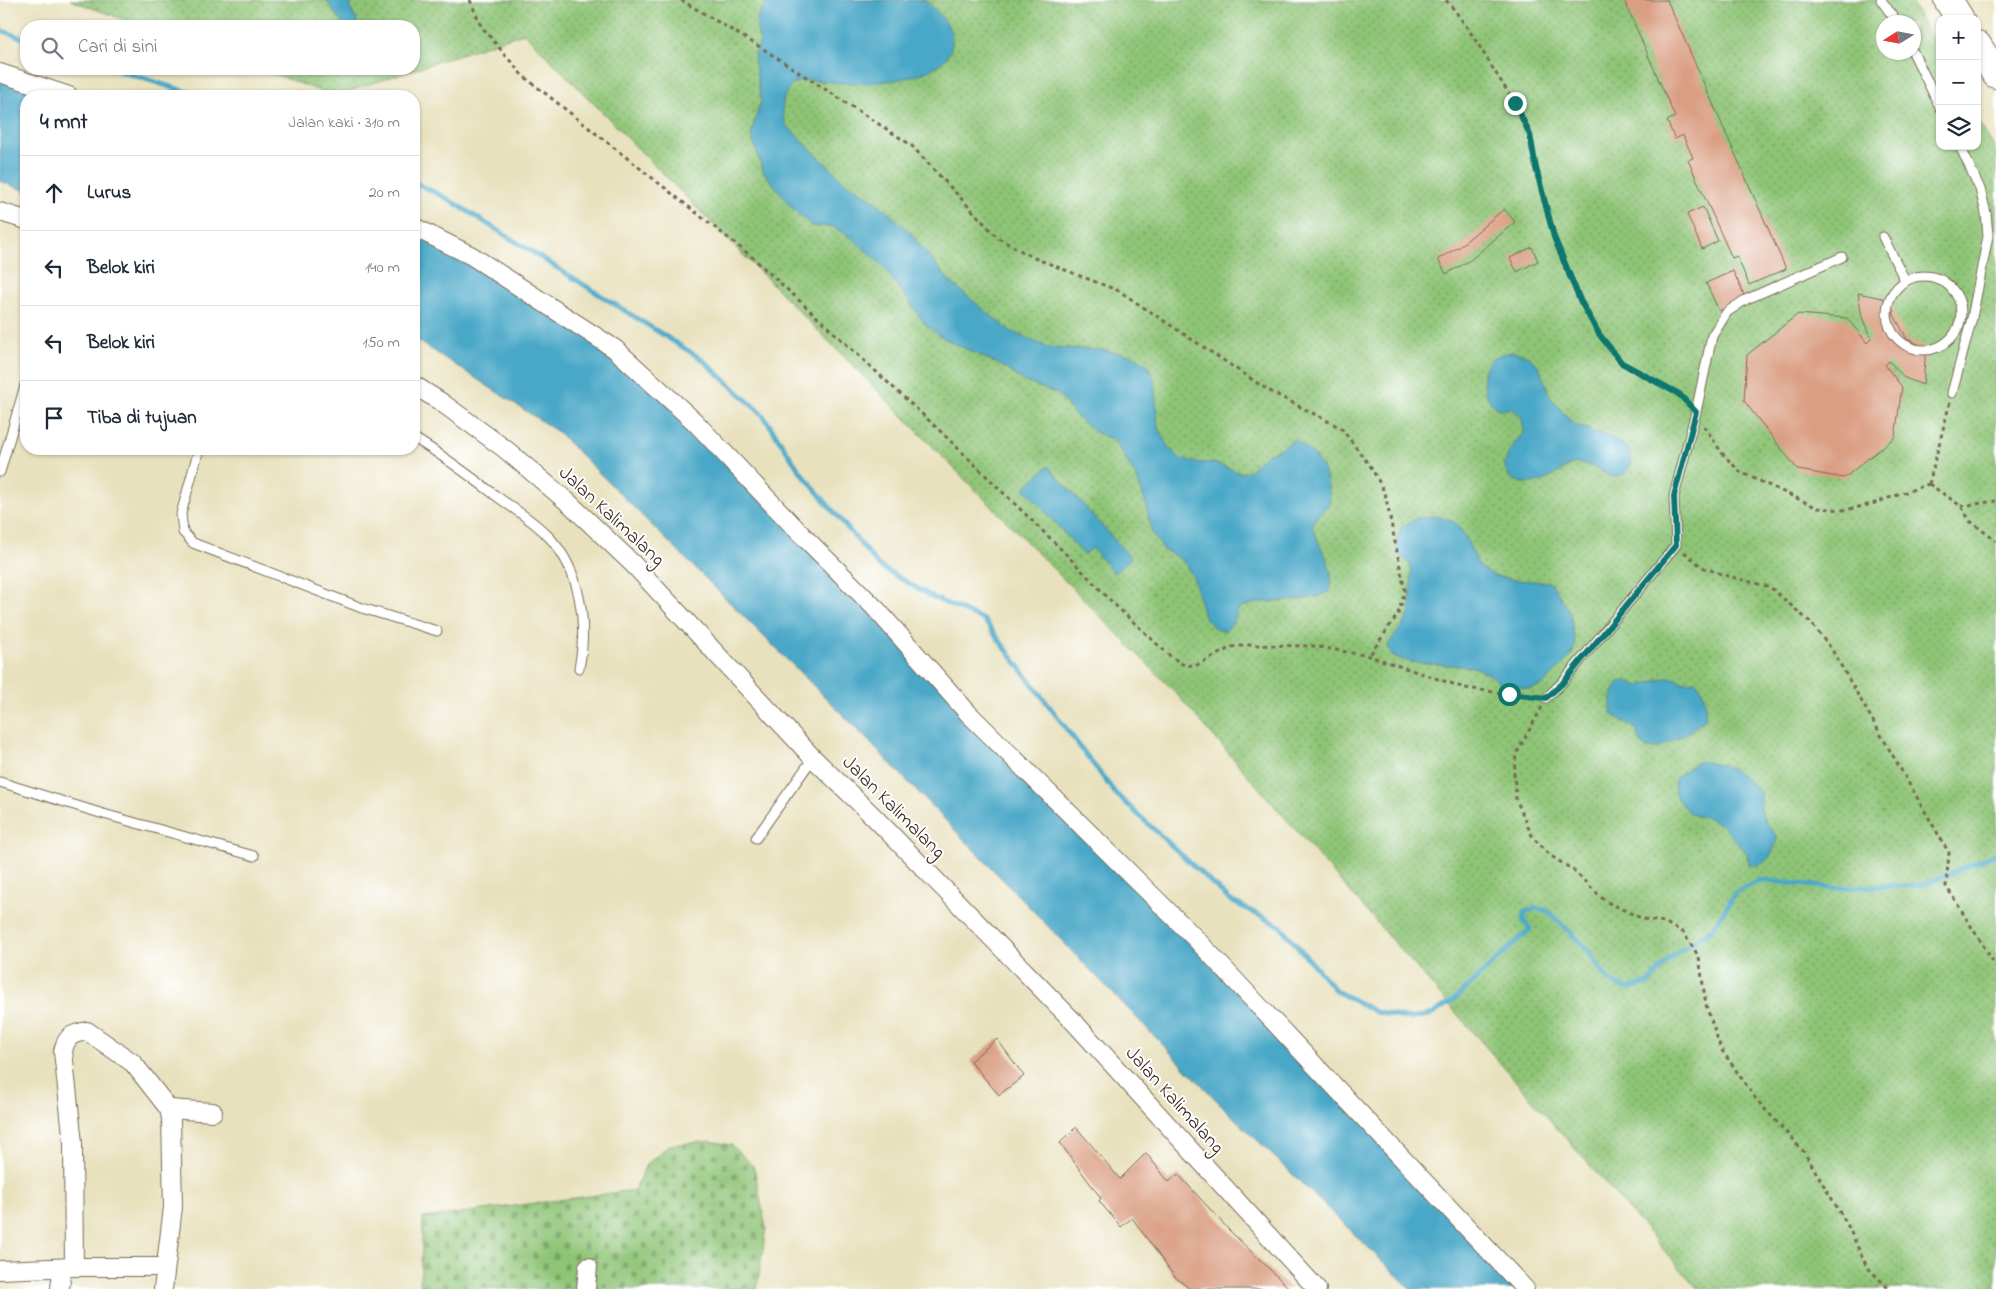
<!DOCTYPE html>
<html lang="id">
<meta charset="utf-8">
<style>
body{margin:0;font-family:"Indie Flower",sans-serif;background:#f6f6f7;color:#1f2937}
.controls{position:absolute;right:15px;top:15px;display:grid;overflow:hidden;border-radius:10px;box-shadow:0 1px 4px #0004}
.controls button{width:45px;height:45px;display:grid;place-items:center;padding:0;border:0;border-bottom:1px solid #e0e1e3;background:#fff;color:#1f2937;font:25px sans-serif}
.compass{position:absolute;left:1876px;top:15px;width:45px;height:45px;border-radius:50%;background:#fff;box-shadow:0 1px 4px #0004;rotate:259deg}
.stop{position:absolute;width:15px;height:15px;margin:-11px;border:4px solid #0f766e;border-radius:50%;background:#fff}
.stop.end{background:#0f766e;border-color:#fff;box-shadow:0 1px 5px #0008}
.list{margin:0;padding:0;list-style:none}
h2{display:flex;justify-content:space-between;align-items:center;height:65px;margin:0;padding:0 20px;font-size:21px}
h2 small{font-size:16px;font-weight:400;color:#747a83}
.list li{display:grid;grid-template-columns:32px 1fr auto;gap:15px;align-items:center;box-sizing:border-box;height:75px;padding:0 20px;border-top:1px solid #e0e1e3}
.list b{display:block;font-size:19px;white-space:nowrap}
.list em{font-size:16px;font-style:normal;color:#747a83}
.icon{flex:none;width:28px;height:28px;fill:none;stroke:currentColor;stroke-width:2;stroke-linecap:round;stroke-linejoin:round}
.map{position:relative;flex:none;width:1996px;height:1289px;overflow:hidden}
.search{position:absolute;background:#fff;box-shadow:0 1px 4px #0004;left:20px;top:20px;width:400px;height:55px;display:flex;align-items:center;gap:12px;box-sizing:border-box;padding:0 18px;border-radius:20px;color:#747a83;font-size:19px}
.panel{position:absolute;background:#fff;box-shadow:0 1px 4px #0004;left:20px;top:90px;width:400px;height:365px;border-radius:20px}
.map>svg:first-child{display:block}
.grass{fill:url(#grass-dots);stroke:#64774a;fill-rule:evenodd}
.cemetery{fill:url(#cemetery-stones);stroke:#64774a}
.water{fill:#48a7c7;stroke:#426872}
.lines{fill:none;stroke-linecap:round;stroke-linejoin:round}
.stream{stroke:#48a7c7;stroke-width:5}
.building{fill:#da9f83}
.lane-casing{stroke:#786a56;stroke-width:11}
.street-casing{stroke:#786a56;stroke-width:20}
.highway-casing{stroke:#786a56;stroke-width:30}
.path{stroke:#786a56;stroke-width:3;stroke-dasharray:4 4;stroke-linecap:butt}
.lane{stroke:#fff;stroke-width:9}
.street{stroke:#fff;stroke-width:18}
.highway{stroke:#fff;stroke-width:28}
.route{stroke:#0f766e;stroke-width:6}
.labels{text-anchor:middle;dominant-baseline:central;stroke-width:4;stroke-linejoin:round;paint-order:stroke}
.street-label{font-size:20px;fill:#3b2a1e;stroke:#fff}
</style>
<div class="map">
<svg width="1996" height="1289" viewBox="0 0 1996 1289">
<defs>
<pattern id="grass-dots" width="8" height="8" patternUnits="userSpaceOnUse" patternTransform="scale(1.25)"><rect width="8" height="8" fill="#8ec476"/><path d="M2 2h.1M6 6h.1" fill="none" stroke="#759f60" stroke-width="1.8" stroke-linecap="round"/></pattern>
<pattern id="cemetery-stones" width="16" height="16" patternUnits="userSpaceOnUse" patternTransform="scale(1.25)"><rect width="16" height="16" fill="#8ec476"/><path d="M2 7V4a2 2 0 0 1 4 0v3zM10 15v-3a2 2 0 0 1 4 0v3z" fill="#759f60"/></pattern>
</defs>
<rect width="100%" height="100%" fill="#fff"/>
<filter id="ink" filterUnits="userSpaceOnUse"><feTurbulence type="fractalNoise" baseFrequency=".02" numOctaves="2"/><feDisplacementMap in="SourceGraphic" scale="10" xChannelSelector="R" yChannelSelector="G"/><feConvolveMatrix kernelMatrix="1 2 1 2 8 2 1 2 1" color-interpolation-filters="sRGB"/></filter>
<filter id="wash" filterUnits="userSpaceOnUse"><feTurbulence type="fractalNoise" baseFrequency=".0096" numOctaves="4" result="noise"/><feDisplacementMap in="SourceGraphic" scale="20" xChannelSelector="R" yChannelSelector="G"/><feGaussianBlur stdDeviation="1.12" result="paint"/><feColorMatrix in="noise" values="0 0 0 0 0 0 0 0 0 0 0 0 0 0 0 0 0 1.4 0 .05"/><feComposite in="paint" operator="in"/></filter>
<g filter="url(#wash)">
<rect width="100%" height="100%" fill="#e8e1bd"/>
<!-- grass -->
<path class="grass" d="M 70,0 L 1910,0 L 1940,52 L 1940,146 L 1977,146 L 1977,118 L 1996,151 L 1996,1289 L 1698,1289 L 1173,690 L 524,33 L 334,96 L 260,69 L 414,69 L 414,26 L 142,26 ZM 1884,22 L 1914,22 L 1914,52 L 1884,52 Z"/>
<!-- cemetery -->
<path class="cemetery" d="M 709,1141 L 732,1145 L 754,1167 L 766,1228 L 757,1289 L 420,1289 L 423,1218 L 634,1190 L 646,1165 L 669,1145 Z"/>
<!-- water -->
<g class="water">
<path d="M 326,0 L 352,0 L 350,8 L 359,26 L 344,26 Z"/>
<path d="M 771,0 L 924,0 C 936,9 951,24 952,39 C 954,81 872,84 842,83 C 831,83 806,77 797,82 C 781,90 780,110 786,125 L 845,182 L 874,200 L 908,230 L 950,282 L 1010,331 L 1047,347 L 1103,350 L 1132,355 L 1147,364 L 1154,378 L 1158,427 L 1168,447 L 1181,459 L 1200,463 L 1214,463 L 1242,473 L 1250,470 L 1267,454 L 1282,448 L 1294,439 C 1320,457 1328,471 1330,503 L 1316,517 L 1312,526 C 1319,548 1336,566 1330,591 C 1304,606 1270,596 1239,608 L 1232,624 L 1225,631 L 1215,629 L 1204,616 L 1194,579 L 1183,560 L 1164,550 L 1152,534 L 1146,504 L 1136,476 L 1114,440 L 1097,433 L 1077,417 L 1058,394 L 1025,382 L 1002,366 L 943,338 L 926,325 L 884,267 L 851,237 L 833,227 L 812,226 L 794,210 L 763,171 L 751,134 L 761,101 L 754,58 L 760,41 C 754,26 756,9 771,0 Z"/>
<path d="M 0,72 L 69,96 L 26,96 L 26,191 L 0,181 Z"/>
<path d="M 414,227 L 615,349 L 1525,1289 L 1411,1289 L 1226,1110 L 853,725 L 558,432 L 414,338 Z"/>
<path d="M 1513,352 L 1526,355 L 1538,365 L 1551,398 L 1573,424 L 1612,438 L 1628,449 L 1632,462 L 1626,474 L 1613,477 C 1602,472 1590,463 1577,463 C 1566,464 1559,474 1550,478 C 1539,483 1518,487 1509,476 C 1497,461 1516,443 1524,432 L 1522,418 L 1513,409 C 1507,409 1498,411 1494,406 C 1483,396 1480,374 1489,362 C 1494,355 1505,353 1513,352 Z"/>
<path d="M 1048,466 L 1131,558 L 1114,573 L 1092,548 L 1084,555 L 1024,488 Z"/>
<path d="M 1435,516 L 1453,521 L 1464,534 L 1479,566 L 1494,576 L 1514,580 L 1549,582 L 1555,588 L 1570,613 L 1575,644 L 1572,655 L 1543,685 L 1532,689 L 1504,686 L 1489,674 L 1473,667 L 1412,662 L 1393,657 L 1388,646 C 1393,634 1405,627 1409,614 C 1411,609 1412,572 1411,568 C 1408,561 1403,558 1398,554 L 1396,542 L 1401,528 L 1415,519 Z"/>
<path d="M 1670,677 L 1683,682 L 1696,681 C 1706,691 1706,707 1705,719 L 1689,732 L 1659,748 L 1646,748 L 1641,743 L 1637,730 L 1612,714 C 1609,704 1613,691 1619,682 L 1626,680 L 1638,686 Z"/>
<path d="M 1697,762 C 1728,761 1739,772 1760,792 C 1760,813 1762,820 1777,836 C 1776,850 1766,869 1749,865 L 1747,853 L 1723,826 L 1709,818 L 1690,814 L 1677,799 L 1674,787 L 1676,777 Z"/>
</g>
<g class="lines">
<!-- stream -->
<g class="stream">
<path d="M 0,30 L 26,39"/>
<path d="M 113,69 L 200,96"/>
<path d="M 414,182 L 448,199 L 703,360 L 763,415 L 799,470 L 879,566 L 934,598 L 984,620 L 1115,793 L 1231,901 L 1280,926 L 1336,991 L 1376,1012 L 1410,1019 L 1433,1014 L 1456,998 L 1530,929 L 1523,920 L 1524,912 L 1536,908 L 1548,911 L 1587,949 L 1608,980 L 1627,989 L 1649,983 L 1671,957 L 1713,928 L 1736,892 L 1761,880 L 1834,888 L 1924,885 L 1996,854"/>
</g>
</g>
<g id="blocks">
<!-- building -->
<g class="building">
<path d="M 1624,0 L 1667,0 L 1786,269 L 1749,285 L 1737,256 L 1732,258 L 1688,160 L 1693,158 L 1683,135 L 1675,139 L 1667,121 L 1675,117 Z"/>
<path d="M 1703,207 L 1718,241 L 1702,249 L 1687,214 Z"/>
<path d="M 1504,209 L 1515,222 L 1469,261 L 1446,274 L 1438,259 L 1459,247 Z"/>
<path d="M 1532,247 L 1538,261 L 1517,272 L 1510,258 Z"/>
<path d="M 1733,271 L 1746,299 L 1719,311 L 1706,283 Z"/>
<path d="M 1858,293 L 1891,300 L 1894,315 L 1907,339 L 1926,348 L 1923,385 L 1905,378 L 1889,361 L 1885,365 L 1902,387 L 1895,437 L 1844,478 L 1798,470 L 1744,401 L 1747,355 L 1798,314 L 1847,318 L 1867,343 L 1871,339 L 1862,317 Z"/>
<path d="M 997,1039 L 1024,1076 L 999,1095 L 970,1061 Z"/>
<path d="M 1076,1127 L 1120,1179 L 1146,1153 L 1169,1182 L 1178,1174 L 1229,1230 L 1290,1289 L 1190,1289 L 1174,1276 L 1132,1218 L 1121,1227 L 1099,1201 L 1101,1198 L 1060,1143 Z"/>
</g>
</g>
</g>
<g filter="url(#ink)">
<use href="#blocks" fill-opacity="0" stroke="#786a56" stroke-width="1"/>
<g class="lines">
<!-- lane casing -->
<g class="lane-casing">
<g id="lane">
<path d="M 1881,0 L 1897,22"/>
<path d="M 1913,52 L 1940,107"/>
<path d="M 1883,237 L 1905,280"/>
<circle cx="1924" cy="313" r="37"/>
<path d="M 1952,393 L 1972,318 L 1988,236 L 1986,213 L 1980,189 L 1960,146"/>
<path d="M 414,438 C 442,455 469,475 495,495 C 512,508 533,520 547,535 C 581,569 588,623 579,668"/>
<path d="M 199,449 L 181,514 L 183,532 L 193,543 L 362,608 L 437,631"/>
<path d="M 0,472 L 26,382"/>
<path d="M 1546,698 L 1561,684 L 1676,545 L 1674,496 L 1696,412 L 1712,336 L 1727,312 L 1745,300 L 1842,257"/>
<path d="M 0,782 L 100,813 L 254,856"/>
<path d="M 756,838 L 813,758"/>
</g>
</g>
<!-- street casing -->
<g class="street-casing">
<g id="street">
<path d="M 0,73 L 69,96"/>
<path d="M 0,212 L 26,220"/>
<path d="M 414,227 L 472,256 L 615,349 L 695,422 L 798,531 L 876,609 L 968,713 L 1196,939 L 1525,1289"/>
<path d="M 414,385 L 441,402 L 505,449 L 569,503 L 634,565 L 813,758 L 873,816 L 1073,1021 L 1317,1289"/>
<path d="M 169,1109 L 213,1112"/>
<path d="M 74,1267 L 73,1143 L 63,1051 C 67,1035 72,1034 87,1031 L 133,1063 L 169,1109 L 171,1119 L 173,1207 L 163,1289"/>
<path d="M 0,1270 L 74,1267 L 164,1267"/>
<path d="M 60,1289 L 62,1269"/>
<path d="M 586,1289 L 588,1267"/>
</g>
</g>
<!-- highway casing -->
<g class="highway-casing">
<g id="highway">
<path d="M 1948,0 L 1960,19"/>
<path d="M 1977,45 L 1996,74"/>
</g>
</g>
<!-- path -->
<g class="path">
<path d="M 470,0 L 481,26 L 522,75 L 751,256 L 935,426 L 1058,546 L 1114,604 L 1170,656 L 1182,664 L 1195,666 L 1232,647 L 1249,645 L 1314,646 L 1369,656 L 1465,688 L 1534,697"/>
<path d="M 681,0 L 757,45 L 911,145 L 998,238 L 1032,257 L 1119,291 L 1268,390 L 1341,428 L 1371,467 L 1385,493 L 1405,591 L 1398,614 L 1369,656"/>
<path d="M 1446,0 C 1466,23 1481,49 1497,75 C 1509,94 1523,114 1530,135 C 1533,146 1533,158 1536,169 C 1548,225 1567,286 1599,334 C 1605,344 1614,357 1623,364 C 1643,380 1669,384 1687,403"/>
<path d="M 1704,426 L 1722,453 L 1740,472 L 1818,508 L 1845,510 L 1872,504 L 1929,484"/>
<path d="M 1929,484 L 1950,402"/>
<path d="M 1929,484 L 1961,506 L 1970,521 L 1996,541"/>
<path d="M 1961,506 L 1996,501"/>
<path d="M 1684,552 L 1702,567 L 1724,575 L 1770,587 L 1810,622 L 1832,650 L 1949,853 L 1946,886 L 1996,966"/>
<path d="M 1542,707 L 1516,754 L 1514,774 L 1516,799 L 1533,838 L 1551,856 L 1573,870 L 1605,901 L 1643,919 L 1664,922 L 1683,932 L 1699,957 L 1706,1005 L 1721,1049 L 1756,1099 L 1804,1152 L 1848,1226 L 1867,1267 L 1889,1289"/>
</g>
<!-- lane -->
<use href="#lane" class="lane"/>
<!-- street -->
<use href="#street" class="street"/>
<!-- highway -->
<use href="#highway" class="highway"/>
</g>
</g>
<g class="lines" filter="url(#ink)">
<!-- route -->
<path class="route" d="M 1509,694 L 1546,698 L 1562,684 L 1676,545 L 1674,496 L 1696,412 L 1679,394 L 1622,363 L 1599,334 L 1580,300 L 1554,237 L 1536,168 L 1530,135 L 1515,103"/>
</g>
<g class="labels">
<!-- street labels -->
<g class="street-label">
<text transform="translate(611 517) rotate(43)">Jalan Kalimalang</text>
<text transform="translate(893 808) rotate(45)">Jalan Kalimalang</text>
<text transform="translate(1174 1101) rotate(48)">Jalan Kalimalang</text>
</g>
</g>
</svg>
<div class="controls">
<button>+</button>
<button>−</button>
<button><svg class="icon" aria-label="layers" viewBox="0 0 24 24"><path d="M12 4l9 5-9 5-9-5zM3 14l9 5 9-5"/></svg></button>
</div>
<svg class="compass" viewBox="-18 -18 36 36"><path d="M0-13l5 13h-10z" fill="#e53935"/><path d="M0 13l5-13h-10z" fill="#747a83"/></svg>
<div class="stop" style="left:1509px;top:694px"></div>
<div class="stop end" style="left:1515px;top:103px"></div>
<div class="search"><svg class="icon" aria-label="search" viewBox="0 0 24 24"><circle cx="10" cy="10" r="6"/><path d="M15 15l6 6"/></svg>Cari di sini</div>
<section class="panel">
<h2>4 mnt<small>Jalan kaki · 310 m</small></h2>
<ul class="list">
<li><svg class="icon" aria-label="ahead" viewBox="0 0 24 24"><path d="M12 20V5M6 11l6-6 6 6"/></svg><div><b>Lurus</b></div><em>20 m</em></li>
<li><svg class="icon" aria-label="left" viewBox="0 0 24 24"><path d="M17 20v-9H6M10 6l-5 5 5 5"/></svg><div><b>Belok kiri</b></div><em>140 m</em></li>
<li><svg class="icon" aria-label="left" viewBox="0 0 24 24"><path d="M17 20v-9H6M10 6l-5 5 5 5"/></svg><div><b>Belok kiri</b></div><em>150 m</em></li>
<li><svg class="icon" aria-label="arrive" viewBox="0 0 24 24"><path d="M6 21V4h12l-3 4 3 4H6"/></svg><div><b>Tiba di tujuan</b></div></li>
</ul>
</section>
</div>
